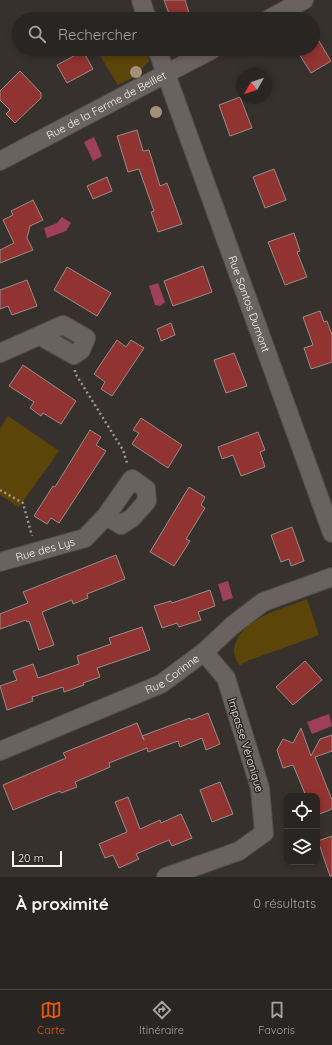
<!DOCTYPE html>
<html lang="fr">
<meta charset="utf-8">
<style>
body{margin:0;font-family:Quicksand,sans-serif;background:#312d2a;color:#f1f3f6}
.controls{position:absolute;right:12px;bottom:12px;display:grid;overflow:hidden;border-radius:8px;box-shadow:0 2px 6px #0003}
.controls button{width:36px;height:36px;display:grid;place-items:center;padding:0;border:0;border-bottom:1px solid #454240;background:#292522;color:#f1f3f6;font:20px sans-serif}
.compass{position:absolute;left:236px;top:68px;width:36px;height:36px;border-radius:50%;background:#292522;box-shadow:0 2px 6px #0003;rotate:231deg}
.scale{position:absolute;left:12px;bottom:10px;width:50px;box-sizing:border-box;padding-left:4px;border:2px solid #f7f3f1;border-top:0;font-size:11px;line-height:14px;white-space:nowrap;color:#f7f3f1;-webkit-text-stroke:3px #2d2724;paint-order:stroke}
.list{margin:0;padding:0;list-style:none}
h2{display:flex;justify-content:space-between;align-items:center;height:52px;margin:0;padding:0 16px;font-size:17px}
h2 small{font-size:13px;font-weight:400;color:#a5a5a5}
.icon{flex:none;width:22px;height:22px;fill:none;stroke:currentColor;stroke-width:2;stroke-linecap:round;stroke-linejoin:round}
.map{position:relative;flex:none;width:332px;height:877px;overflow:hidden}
.search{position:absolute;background:#292522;box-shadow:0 2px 6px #0003;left:12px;right:12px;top:12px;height:44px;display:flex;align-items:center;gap:10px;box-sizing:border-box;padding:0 14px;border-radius:22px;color:#a5a5a5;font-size:15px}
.sheet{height:112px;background:#292522}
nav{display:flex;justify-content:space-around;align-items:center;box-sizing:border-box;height:56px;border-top:1px solid #454240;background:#292522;font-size:11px;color:#a5a5a5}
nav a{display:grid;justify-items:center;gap:2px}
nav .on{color:#ea580c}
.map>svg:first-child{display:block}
.green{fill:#5c4509}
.water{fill:#9e405a}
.building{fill:#913330;stroke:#968d8c}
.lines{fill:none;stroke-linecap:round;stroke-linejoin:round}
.minor-casing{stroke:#524d4b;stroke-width:20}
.path{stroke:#9c9795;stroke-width:2.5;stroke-dasharray:2 3;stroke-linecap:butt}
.minor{stroke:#69625f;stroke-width:18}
.tree{fill:#a19278}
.labels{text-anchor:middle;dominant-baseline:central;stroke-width:3;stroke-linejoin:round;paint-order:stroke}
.street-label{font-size:11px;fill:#f7f3f1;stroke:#2d2724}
</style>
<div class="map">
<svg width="332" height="877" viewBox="0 0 332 877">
<rect width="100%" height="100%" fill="#37312e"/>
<!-- green -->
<g class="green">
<path d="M 96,49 L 147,49 L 149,61 L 136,76 L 118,85 Z"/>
<path d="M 8,416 L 59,451 L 19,507 L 0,495 L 0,429 Z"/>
<path d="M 307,599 L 319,635 L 247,661 L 239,666 C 238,661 233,654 234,649 C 239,618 283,609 307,599 Z"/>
</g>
<!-- water -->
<g class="water">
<path d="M 94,137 L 102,156 L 93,161 L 84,142 Z"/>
<path d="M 62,217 L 71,223 L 66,231 L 47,238 L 44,228 L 57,223 Z"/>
<path d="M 158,283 L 165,302 L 160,306 L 155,305 L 149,286 Z"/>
<path d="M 228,581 L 233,598 L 223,601 L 218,584 Z"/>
<path d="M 329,714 L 332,726 L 312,734 L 307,722 Z"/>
</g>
<!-- building -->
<g class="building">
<path d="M 164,0 L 185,0 L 190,16 L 182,19 L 171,19 Z"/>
<path d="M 313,31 L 331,61 L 311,73 L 296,49 L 313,49 Z"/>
<path d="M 83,51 L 93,69 L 67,83 L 57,65 Z"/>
<path d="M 20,71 L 41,93 L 41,98 L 15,123 L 6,114 L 10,110 L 0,100 L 0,91 Z"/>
<path d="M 240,97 L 252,128 L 230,136 L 219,105 Z"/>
<path d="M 137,130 L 143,151 L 149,150 L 160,186 L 167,183 L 182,224 L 158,232 L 151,212 L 154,211 L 139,169 L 128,172 L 117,136 Z"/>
<path d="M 274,169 L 286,200 L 265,208 L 253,177 Z"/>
<path d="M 107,177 L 112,191 L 93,199 L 87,186 Z"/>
<path d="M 33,200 L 43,220 L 30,226 L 27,238 L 33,250 L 0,263 L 0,250 L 14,243 L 3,220 L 13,215 L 11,211 Z"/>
<path d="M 294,233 L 300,251 L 297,252 L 307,277 L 285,285 L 268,242 Z"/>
<path d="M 203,266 L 212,292 L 173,306 L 164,281 Z"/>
<path d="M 67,267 L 111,293 L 97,316 L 54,290 Z"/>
<path d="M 27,280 L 37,306 L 12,315 L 8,306 L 0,309 L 0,290 Z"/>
<path d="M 320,311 L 324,322 L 327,321 L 332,335 L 332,362 L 311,369 L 304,348 L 313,345 L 303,317 Z"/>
<path d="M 171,323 L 175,335 L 161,341 L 157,329 Z"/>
<path d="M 117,340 L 126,347 L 131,340 L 144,348 L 112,396 L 101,389 L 105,382 L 94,374 Z"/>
<path d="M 234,353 L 247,386 L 226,393 L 214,360 Z"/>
<path d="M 23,365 L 76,401 L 61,424 L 43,413 L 41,416 L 30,408 L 34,402 L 9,386 Z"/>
<path d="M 141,418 L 182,445 L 168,468 L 132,444 L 139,433 L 133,430 Z"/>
<path d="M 90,430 L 101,437 L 96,445 L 106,451 L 59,523 L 51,518 L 47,524 L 34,516 L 53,486 L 55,487 Z"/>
<path d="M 258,432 L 265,450 L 260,452 L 265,467 L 241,476 L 233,455 L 222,459 L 218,447 Z"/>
<path d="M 189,487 L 205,497 L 201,505 L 205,508 L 186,539 L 190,541 L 174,566 L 150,552 Z"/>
<path d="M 292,527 L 304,561 L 291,566 L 289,559 L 281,562 L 271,535 Z"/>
<path d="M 116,555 L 125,579 L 87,594 L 88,598 L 73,604 L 72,600 L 42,612 L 54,645 L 39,650 L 29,621 L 27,622 L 26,620 L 0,629 L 0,614 L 28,603 L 23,592 Z"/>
<path d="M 210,590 L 215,606 L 198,612 L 201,620 L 179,627 L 177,623 L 162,628 L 154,606 L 171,601 L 172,603 Z"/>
<path d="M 142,627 L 150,650 L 97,668 L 100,677 L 83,683 L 84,685 L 64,692 L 63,687 L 32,697 L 33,701 L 7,710 L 0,686 L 17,680 L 13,671 L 33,664 L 38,678 L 79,664 L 77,656 L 111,644 L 109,638 Z"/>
<path d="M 305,661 L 322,680 L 293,705 L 276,687 Z"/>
<path d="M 208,713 L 220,744 L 206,750 L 202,738 L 180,747 L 178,741 L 148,752 L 147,748 L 109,763 L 110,767 L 75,782 L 77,787 L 61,793 L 60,791 L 13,810 L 3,785 L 66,758 L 63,753 L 137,723 L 144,740 L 142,736 L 190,718 L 191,720 Z"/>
<path d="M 301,728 L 311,756 L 320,739 L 332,735 L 332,751 L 315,757 L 332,800 L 332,809 L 317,815 L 317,796 L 306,796 L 293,765 L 283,768 L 277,750 L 283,739 L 293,743 Z"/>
<path d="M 220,782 L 233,814 L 212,822 L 200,790 Z"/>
<path d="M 128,797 L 140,829 L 160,820 L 161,823 L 181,814 L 192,838 L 172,846 L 169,840 L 136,854 L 139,859 L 119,868 L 113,855 L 105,858 L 99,844 L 127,832 L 115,802 Z"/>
<path d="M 332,836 L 332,876 L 330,876 L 318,841 Z"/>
</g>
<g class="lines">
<!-- minor casing -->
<g class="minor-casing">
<g id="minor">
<path d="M 141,0 L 147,19"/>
<path d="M 269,19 L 304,0"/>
<path id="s1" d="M 157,49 L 332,533"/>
<path id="s2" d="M 0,161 L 213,49"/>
<path d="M 0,353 L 63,325 L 86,338 L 81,350 L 74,355 L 40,336"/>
<path id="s3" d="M 0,562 L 85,538 L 106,516 L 132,479 L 146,489 L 147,501 L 132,518 L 121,525 L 106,516"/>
<path id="s4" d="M 0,751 L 161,684 L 204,652 L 233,625 L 263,602 L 332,577"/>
<path d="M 166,877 L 239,851 L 264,833 L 260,788 L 226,678 L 204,652"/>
</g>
</g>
<!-- path -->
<g class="path">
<path d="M 75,370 L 75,373 L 123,450 L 127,463"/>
<path d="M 0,490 L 23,503 L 32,536"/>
</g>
<!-- minor -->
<use href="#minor" class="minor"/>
</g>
<!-- trees -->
<g class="tree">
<circle cx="136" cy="72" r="6"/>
<circle cx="156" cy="112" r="6"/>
</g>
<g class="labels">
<!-- street labels -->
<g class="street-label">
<text stroke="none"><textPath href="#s2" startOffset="120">Rue de la Ferme de Beillet</textPath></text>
<text stroke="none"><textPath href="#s1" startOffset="271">Rue Santos Dumont</textPath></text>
<text stroke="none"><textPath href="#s3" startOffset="47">Rue des Lys</textPath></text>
<text stroke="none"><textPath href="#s4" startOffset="189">Rue Corinne</textPath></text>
<text transform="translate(246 745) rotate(73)">Impasse Véronique</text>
</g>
</g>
</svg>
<div class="controls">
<button><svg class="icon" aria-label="locate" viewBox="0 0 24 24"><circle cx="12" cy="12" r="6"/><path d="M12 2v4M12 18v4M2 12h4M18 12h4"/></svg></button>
<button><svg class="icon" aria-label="layers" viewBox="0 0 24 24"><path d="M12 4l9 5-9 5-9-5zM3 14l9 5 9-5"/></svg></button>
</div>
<svg class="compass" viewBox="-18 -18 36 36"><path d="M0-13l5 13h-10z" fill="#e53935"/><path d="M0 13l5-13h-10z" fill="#a5a5a5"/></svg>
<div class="scale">20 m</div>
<div class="search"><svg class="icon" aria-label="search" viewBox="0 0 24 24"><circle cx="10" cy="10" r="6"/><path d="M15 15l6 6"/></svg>Rechercher</div>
</div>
<section class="sheet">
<h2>À proximité<small>0 résultats</small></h2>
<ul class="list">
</ul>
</section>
<nav>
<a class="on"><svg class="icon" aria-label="map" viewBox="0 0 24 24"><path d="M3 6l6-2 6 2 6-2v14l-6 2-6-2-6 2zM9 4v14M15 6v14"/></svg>Carte</a>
<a><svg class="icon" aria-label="directions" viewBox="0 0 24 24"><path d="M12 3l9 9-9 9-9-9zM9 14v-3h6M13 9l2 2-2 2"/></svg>Itinéraire</a>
<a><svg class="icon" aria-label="saved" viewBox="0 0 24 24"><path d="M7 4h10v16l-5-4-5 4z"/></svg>Favoris</a>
</nav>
